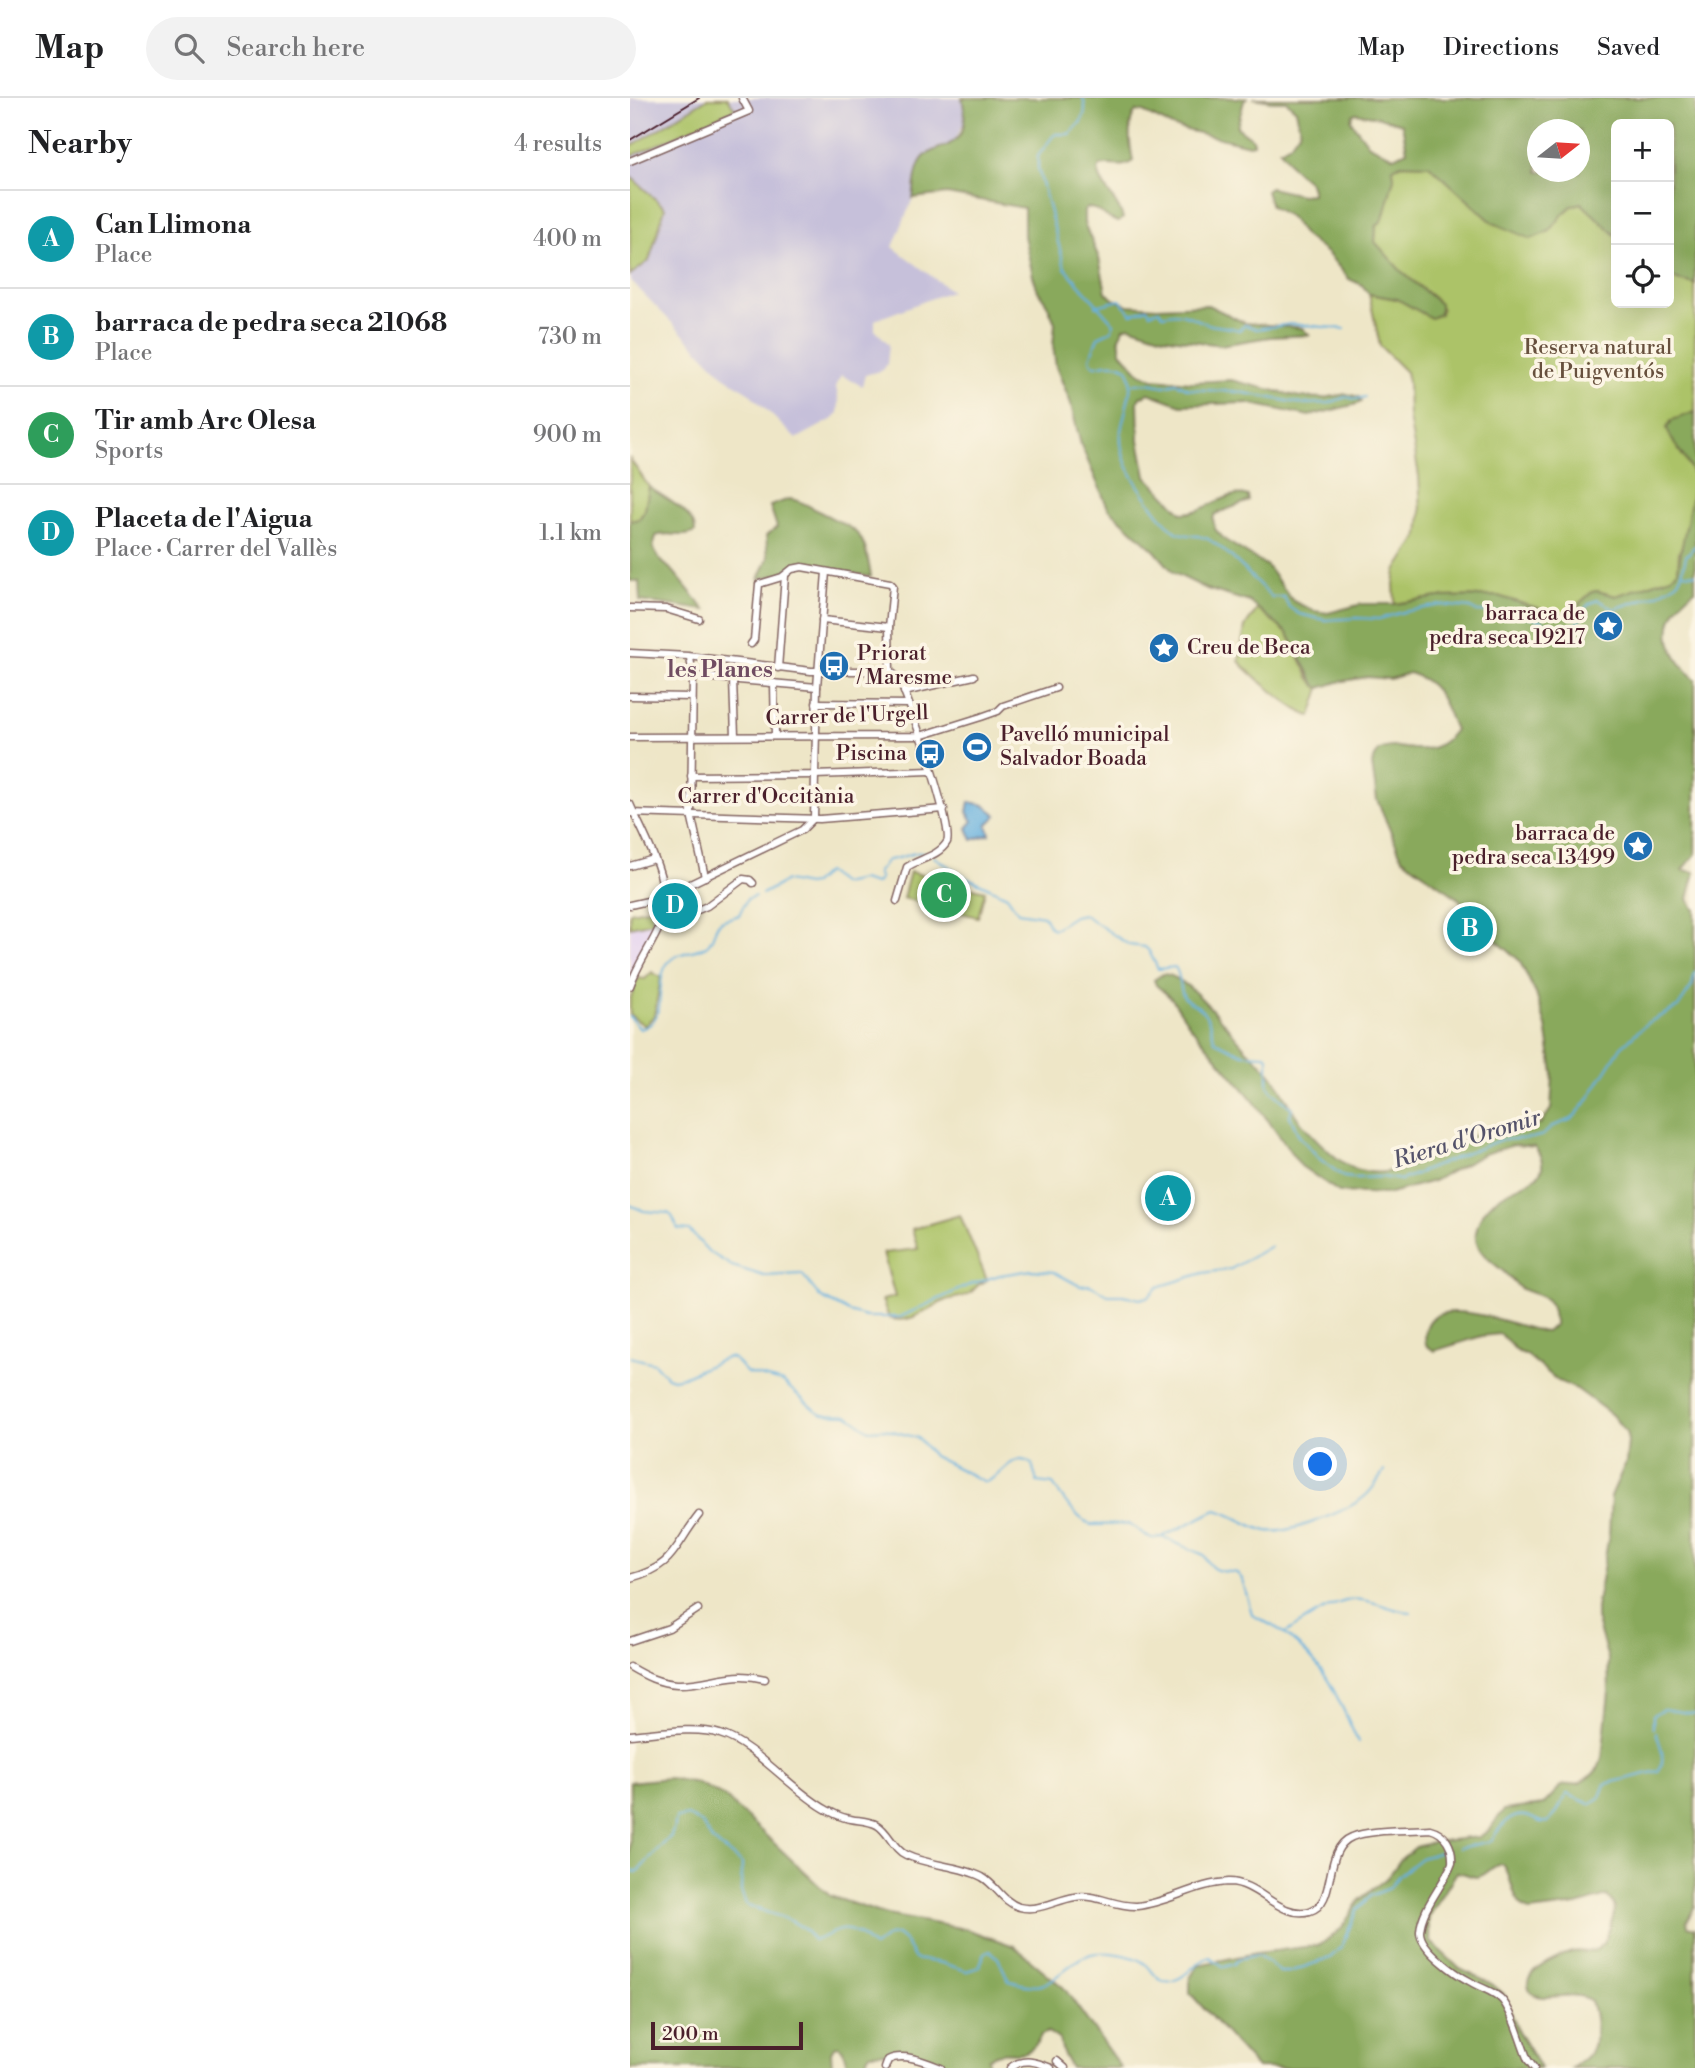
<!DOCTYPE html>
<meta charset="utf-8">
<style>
body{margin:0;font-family:"Libre Bodoni",serif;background:#f2f2f2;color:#202124}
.controls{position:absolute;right:21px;top:21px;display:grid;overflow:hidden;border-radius:10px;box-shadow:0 7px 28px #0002}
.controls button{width:63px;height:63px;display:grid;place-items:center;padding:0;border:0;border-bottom:2px solid #e0e0e0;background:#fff;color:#202124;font:35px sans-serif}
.compass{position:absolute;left:897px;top:21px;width:63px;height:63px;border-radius:50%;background:#fff;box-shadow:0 7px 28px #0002;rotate:73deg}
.scale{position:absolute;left:21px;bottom:18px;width:152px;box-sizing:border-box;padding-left:7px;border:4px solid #4a1f2b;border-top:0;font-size:19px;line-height:24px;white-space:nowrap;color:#4a1f2b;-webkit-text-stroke:5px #fcf5e5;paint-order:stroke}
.you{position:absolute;left:691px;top:1367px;width:24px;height:24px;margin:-18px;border:5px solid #fff;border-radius:50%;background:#1a73e8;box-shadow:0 0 0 10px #1a73e833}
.badge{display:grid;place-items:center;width:46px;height:46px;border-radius:50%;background:#ea580c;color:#fff;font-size:23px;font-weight:700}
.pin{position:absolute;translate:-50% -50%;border:4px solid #fff;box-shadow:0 2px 7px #0006}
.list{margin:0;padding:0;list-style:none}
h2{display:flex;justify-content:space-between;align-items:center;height:91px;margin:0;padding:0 28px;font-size:30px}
h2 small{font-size:23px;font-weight:400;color:#757577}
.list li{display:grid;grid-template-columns:46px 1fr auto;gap:21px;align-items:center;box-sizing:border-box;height:98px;padding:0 28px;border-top:2px solid #e0e0e0}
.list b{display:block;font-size:26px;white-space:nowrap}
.list p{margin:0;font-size:23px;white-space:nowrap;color:#757577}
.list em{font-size:23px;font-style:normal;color:#757577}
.icon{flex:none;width:38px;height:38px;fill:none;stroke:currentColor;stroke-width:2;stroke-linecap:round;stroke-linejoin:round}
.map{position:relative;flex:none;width:1065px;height:1970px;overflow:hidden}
header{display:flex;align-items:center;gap:42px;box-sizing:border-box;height:98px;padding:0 35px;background:#fff;border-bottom:2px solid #e0e0e0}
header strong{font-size:33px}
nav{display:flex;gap:38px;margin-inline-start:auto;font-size:24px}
.search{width:490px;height:63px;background:#f2f2f2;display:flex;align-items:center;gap:18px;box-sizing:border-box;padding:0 24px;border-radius:38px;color:#757577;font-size:26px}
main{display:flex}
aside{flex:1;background:#fff}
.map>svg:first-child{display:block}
.built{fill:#e4d3f2}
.industrial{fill:#c6c0da}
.green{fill:#acc368;stroke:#7b714a;stroke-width:2}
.forest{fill:#89a95c;stroke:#6a6444;stroke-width:2;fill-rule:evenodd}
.water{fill:#66b1df;stroke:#586885;stroke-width:2}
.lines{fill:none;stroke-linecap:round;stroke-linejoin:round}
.stream{stroke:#66b1df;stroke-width:2}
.minor-casing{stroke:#836562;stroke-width:9}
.minor{stroke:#fff;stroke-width:6}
.rail{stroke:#4a1f2b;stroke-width:2}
.labels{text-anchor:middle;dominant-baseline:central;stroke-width:7;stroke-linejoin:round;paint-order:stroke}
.park-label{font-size:21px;fill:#67503d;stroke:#fcf5e5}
.poi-label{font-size:21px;fill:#4a1f2b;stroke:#fcf5e5;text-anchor:end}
.street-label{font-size:21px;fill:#4a1f2b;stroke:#fcf5e5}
.neighbourhood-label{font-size:23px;font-weight:bold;fill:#704c62;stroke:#fcf5e5}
.water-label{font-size:23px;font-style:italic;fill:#54526a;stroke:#fcf5e5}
</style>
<header>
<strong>Map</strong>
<div class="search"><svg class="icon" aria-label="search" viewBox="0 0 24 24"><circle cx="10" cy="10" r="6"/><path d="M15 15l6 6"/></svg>Search here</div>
<nav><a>Map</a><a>Directions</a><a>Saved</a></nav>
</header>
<main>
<aside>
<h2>Nearby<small>4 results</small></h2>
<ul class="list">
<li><span class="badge" style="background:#0f9aa8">A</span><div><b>Can Llimona</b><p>Place</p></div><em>400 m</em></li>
<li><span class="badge" style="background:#0f9aa8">B</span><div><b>barraca de pedra seca 21068</b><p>Place</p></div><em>730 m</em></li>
<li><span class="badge" style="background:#2e9e5b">C</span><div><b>Tir amb Arc Olesa</b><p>Sports</p></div><em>900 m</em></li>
<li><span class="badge" style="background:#0f9aa8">D</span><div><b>Placeta de l'Aigua</b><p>Place · Carrer del Vallès</p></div><em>1.1 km</em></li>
</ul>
</aside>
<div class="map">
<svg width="1065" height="1970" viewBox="0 0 1065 1970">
<rect width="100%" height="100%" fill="#fcf5e5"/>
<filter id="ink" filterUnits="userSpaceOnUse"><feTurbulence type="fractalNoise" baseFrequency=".0143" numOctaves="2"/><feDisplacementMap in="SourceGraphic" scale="14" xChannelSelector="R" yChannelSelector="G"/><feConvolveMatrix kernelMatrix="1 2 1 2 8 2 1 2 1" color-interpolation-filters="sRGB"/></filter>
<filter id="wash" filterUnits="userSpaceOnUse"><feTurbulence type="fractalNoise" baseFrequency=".00686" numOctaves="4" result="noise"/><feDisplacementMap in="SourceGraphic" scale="28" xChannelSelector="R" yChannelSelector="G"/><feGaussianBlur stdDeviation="1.57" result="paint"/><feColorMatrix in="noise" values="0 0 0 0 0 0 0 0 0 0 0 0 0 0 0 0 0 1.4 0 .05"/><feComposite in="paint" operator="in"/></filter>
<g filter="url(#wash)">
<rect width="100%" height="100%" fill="#eee6c7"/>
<!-- built -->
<path class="built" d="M 28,807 L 30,809 L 27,825 L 0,881 L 0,813 Z"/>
<!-- industrial -->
<g class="industrial">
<path d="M 0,0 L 78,0 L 0,49 Z"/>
<path d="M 98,0 L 332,0 L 336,21 L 325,42 L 287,74 L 283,100 L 263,149 L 321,193 L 245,222 L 245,232 L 259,246 L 257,266 L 253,272 L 235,277 L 232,288 L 211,277 L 206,289 L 209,304 L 208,315 L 203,321 L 166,341 L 118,294 L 95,279 L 0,182 L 0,177 L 19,163 L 35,110 L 0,78 L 0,59 L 104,12 Z"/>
</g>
<!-- green -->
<g class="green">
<path d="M 78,0 L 98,0 L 105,11 L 0,59 L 0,49 Z"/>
<path d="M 771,66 L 799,67 L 900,141 L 920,133 L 933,116 L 942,108 L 952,105 L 965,117 L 986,103 L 986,205 L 1039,205 L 1039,98 L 1065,98 L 1065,358 L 1052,354 L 1061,370 L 1065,385 L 1055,442 L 1049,454 L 1048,473 L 1041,479 L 986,498 L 967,493 L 962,494 L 951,504 L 944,516 L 936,519 L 868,498 L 809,499 L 765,506 L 764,486 L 766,473 L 789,437 L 791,415 L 789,378 L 779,319 L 778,284 L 776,274 L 750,248 L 739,196 L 767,201 L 801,220 L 810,216 L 812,211 L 806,202 L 770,173 L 745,144 L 746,129 L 754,116 L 764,80 L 762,70 Z"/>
<path d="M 0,78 L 35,110 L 19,163 L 0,177 Z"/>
<path d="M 0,361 L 19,389 L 15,412 L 9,421 L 0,423 Z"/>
<path d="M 628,510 L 658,536 L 680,581 L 690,590 L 681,618 C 670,618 618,574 609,563 L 615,529 Z"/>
<path d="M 280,774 L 355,793 L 348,819 L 273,800 Z"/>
<path d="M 21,810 L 23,824 L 0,829 L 0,814 Z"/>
<path d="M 22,874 L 31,880 L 24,918 L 15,928 L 0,917 L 0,902 L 8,880 L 15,881 Z"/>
<path d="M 330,1117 L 357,1182 C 349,1184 346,1190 340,1195 C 332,1201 322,1199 314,1203 C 296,1212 279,1227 259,1220 L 252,1202 L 265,1199 L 253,1155 L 288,1151 L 282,1131 Z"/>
</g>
<!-- forest -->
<g class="forest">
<path d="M 332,0 L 617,0 L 614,3 L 607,29 L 623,41 L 624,46 L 619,47 L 544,29 L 513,14 L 506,13 C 496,26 500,48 503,63 C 492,72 482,64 470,68 L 468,72 C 472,92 488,102 493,120 L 489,124 C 477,123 470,109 457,110 L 454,113 L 454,125 L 469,160 L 476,194 L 483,201 L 498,207 L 527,209 L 578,207 L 615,225 L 672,230 L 679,237 L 640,239 L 591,247 L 533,239 L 499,228 L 494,230 L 489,239 L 491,254 L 510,275 L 523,281 L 562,284 L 601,282 L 670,299 L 693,300 L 717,296 L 729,299 L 731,304 L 727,306 L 679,318 L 617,305 L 551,307 L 519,295 L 510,299 L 508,303 L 509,342 L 516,378 L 552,415 C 574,416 600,390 618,398 L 619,403 L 585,416 L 583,421 L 585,431 L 595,442 L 637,468 L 663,503 L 684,513 L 698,515 L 732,506 L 765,506 L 809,499 L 868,498 L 936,519 L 944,516 L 951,504 L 962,494 L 967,493 L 986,498 L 1041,479 L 1048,473 C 1050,448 1065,399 1063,377 C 1058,359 1041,347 1037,330 L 1042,322 L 1065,314 L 1065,492 C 1029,518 1033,553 1065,581 L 1065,757 L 1053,772 L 1065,774 L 1058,801 L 1065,812 L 1065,1808 L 1057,1823 L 1058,1828 L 1065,1830 L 1065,1970 L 942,1970 C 948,1965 956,1961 960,1954 C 969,1940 966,1918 961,1903 C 944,1889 911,1908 900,1893 C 888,1874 929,1858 942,1854 C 949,1852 957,1855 963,1853 C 976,1848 978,1833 982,1822 C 986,1812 986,1805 977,1798 L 947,1807 L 900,1813 C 880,1802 884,1783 873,1766 C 861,1766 857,1779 846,1779 C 840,1778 833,1775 827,1774 L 799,1819 L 799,1834 L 801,1844 L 830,1871 L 862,1886 L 874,1896 L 888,1933 L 910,1970 L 627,1970 L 560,1895 L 560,1880 L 568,1867 L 627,1855 L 690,1847 L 711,1831 L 729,1802 L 758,1779 L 771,1761 L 786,1749 L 803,1744 L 849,1739 L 858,1733 L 874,1712 L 913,1707 L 931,1688 L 950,1685 L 963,1676 L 969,1669 L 972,1659 L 979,1594 L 978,1561 L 966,1520 L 966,1510 L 979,1437 L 981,1398 L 996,1364 L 998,1343 L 996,1334 L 982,1317 L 947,1291 L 928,1283 L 897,1257 L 888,1254 L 870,1236 L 852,1238 L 804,1253 L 796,1247 C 786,1183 888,1231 916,1234 L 924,1227 C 924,1220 924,1212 920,1206 C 914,1196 901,1196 892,1191 C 885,1188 882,1181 876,1176 C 864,1164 843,1154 846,1134 C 848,1118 860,1104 874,1096 C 894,1083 927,1081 905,1049 L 884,1047 L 854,1056 L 803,1083 L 757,1096 L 709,1094 L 671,1068 L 623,1002 L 560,928 L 542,901 L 526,887 L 524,882 L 533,876 C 559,877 600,934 618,953 C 627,961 637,970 644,980 C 652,991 658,1004 665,1016 C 675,1031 703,1060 719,1068 C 782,1098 838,1014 910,1027 L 921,1011 L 923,975 L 916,928 L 906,896 L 889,862 L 860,837 L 828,800 L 772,760 L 747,702 L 742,666 L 748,653 C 773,639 797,669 825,632 C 813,605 811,585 779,575 L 760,581 L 737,579 L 708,584 L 690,590 L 686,588 L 658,536 L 620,504 L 577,491 L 544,475 L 525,453 L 478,410 L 451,347 L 440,303 L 426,269 L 423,248 L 425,225 L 417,206 L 408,193 L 403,178 L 394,138 L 394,110 L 317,96 L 283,100 C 285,87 285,67 295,58 C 301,53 309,50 316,48 C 338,38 336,19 332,0 Z"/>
<path d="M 623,0 L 1065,0 L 1065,186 L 1047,182 L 1039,177 L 1039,26 L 986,26 L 986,138 L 951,105 L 942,108 L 933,116 L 920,133 L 901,141 L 863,125 L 799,67 L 771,66 L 763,70 L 764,80 L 753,121 L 746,129 L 745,144 L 771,173 L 810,206 L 810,216 L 801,220 L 767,201 L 739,196 L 732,187 L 719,181 L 698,156 L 675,138 L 660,119 L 641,108 L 636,93 L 640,90 L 671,97 L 682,96 C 683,82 674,81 665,72 C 659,67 656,58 650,52 L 660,46 L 670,32 L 666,12 L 656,3 L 641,3 ZM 725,15 L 749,19 L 772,26 L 777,53 L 764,59 L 739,47 L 721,23 L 722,18 ZM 908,32 L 950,32 L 950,74 L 908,74 Z"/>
<path d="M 19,389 C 33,399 66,415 65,434 C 53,441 39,433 26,438 L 23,450 L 30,462 L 44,474 L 75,512 L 10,503 L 9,483 L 0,483 L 0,423 L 9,421 L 15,412 Z"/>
<path d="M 159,401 C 172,402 179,409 190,414 C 229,434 234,431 241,479 L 167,465 L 150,476 L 129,481 L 138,460 L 136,438 L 147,429 L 140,408 Z"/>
<path d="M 38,1680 L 68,1685 L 95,1699 L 200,1798 L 257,1817 L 336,1831 L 384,1848 L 434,1890 L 491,1970 L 441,1970 L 433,1956 L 430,1942 L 418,1934 L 411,1937 C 397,1970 376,1944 358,1961 L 358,1970 L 319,1970 L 304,1960 L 278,1954 L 240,1955 L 237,1960 L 237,1970 L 218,1970 L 213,1952 L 209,1948 L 204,1949 L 201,1954 L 202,1970 L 0,1970 L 0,1684 Z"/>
</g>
<!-- water -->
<path class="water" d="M 339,704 L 354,707 L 367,717 L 357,727 L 360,736 L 342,742 L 337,730 L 343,723 L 337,714 Z"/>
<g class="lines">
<!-- stream -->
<g class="stream">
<path d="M 453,0 C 459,16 451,26 439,36 L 426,36 L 423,38 L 408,58 L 408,70 L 435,170 L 484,226 L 481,233 L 468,239 L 460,260 L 462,266 L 466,268 C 521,254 495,305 491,333 C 490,344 492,355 496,365 C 502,380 533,427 547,434 C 556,439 568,436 578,441 C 603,456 621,480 642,499 L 654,499 L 659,509 L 669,516 L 695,522 L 727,520 L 749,521 L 773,514 L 810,507 L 841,510 L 847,514 L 880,515 L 910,522 L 927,533 C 962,529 943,509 968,502 L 984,511 L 1028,496 L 1047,485 L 1052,475 L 1056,458 L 1065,448"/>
<path d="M 466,208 L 490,202 L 502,216 L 517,210 L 520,215 L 529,212 L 533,217 C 553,211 564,222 581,227 C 590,229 600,229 609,232 L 615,227 L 627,231 L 661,226 L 715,231"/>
<path d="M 503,286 L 518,285 L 534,288 L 546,285 L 559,291 L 609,294 L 673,306 L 699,305 L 716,299 L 726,301 L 735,299"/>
<path d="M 1052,475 L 1065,476"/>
<path d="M 304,759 L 336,779 L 377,798 L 388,814 L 414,818 L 420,829 L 424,831 L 444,818 L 453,816 L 499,847 L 515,849 L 519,853 L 528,871 L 545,869 C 551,877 549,888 553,897 C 557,906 565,905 571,911 C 580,920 581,932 585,943 L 613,956 L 635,957 L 638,959 C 639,994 632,986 662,1010 L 660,1018 L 669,1038 L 691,1062 L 714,1079 L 724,1080 L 752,1079 L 771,1082 L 870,1042 L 902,1040 L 913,1037 L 923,1028 L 942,1021 L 955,1006 L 991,949 L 1017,925 L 1048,909 L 1062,888 L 1065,874"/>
<path d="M 132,796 L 156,783 L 177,787 L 183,786 L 196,774 L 212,786 L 231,782 L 245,786 L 250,781 L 247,775 L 257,762 C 271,762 282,752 298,755"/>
<path d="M 0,919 L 10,931 C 39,926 24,885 37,866 C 47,853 63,855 76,848 C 84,843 83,832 89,825 C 94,820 103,820 109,817 L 117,801 L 125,798"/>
<path d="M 0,1107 L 14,1113 L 38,1115 L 42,1118 L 48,1131 L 59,1132 L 79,1154 L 102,1168 L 134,1178 L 172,1176 L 190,1199 L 219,1214 L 236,1219 L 270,1219 L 341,1186 L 370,1177 L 402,1172 L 424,1174 L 450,1188 L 460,1187 L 478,1197 L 493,1197 L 510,1201 L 518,1199 L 528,1189 L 573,1175 L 601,1171 L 641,1148"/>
<path d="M 0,1259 L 24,1265 L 37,1279 L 43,1281 L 53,1279 L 98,1259 L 104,1261 L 117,1275 L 153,1284 L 185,1312 L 192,1316 L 217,1317 L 239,1332 L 255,1331 L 288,1340 L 303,1358 L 355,1384 C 374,1379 380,1352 402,1366 L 407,1384 L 423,1386 C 433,1401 445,1419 461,1427 L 499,1426 L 521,1441 L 532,1439 L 574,1457 C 583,1476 588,1472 607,1475 L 612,1481 L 622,1516 C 632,1524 645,1527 655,1536 C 699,1571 706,1596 728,1644"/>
<path d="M 534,1438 L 586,1412 C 604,1416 619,1429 637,1433 C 658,1437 717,1413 734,1399 C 743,1392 748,1382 754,1373"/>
<path d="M 655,1535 C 675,1523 709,1498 732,1502 C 749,1504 762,1513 781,1514"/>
<path d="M 1023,1630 L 1023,1617 L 1033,1611 L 1065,1616"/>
<path d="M 829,1750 L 861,1743 C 870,1728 884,1710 904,1721 C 910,1724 913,1726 919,1723 C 929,1717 930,1703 937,1696 L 960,1706 L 970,1699 L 975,1686 L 1028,1673 C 1037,1663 1030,1646 1026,1634"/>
<path d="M 0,1773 L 7,1774 L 41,1738 L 47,1720 L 58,1718 L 72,1726 L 82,1742 L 112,1766 L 111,1793 L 116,1806 C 138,1818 169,1818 183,1842 C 198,1840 209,1825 226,1835 C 233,1838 237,1845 244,1849 L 258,1838 L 267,1837 L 274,1843 L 285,1861 L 312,1865 L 337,1873 L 349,1869 L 355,1855 L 360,1852 L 368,1860 L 379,1883 C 388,1885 402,1890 411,1887 C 427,1883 441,1861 461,1856 C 476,1853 501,1856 514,1865 C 521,1869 525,1881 533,1883 C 554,1887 563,1863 580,1859 L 594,1869 L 604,1866 L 608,1861 L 628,1857 L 650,1874 L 659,1874 L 700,1860 L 711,1849 L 727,1812 L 740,1798 L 760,1790 L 769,1777 L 791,1760 L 814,1753"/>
</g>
</g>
</g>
<g filter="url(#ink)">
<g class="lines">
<!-- minor casing -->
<g class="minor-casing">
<g id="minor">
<path d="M 0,63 L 119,13 L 112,0"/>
<path d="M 0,510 L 36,511 L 69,521"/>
<path d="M 192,522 L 259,529"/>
<path d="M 121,546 L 124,542 L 129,486 L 152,479 L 162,471 L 172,469 L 260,485 L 263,488 L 259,529 L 260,573 C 263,576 266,577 268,580 C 278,597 324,731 317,744 C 309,758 289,761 277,769 L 267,803"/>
<path d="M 0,555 L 58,558 L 181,573 L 260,573"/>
<path d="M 60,560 L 63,578 L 61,716 L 75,779"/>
<path d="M 148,570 L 155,478"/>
<path d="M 63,578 L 187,589"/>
<path d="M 103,582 L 105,638"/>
<path d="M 144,585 L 145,638"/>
<path d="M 274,594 L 344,578"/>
<path d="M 0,598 L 62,599"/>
<path d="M 186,605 L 278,606"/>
<path d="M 0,639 L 290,638 L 351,619 L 368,613 L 373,608 L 426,590"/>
<path d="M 61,678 L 184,677 L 301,673"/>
<path d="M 0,706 C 16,743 46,788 29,830 C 20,850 7,867 0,888"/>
<path d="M 0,715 L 190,721 L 314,711"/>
<path d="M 184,720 L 187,589 L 196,474"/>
<path d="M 0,768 L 24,761"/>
<path d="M 0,807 L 31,800 L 172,732 L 184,720"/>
<path d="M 29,829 L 77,808 L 113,781 L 120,782 L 123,785"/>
<path d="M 0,1480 C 45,1468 43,1450 69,1417"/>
<path d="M 0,1543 L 39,1530 L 68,1511"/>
<path d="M 0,1569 C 15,1578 29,1585 47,1586 C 81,1587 97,1572 135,1581"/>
<path d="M 0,1637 C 26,1635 65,1628 90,1636 C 125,1646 163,1694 197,1712 C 203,1715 210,1719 216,1720 C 226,1723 238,1722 247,1727 C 259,1734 263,1751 276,1757 C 299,1768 329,1767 352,1779 C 366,1787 373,1804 389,1809 C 409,1814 425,1802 445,1799 C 465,1795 485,1809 507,1808 C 538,1805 567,1785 599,1784 C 628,1784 651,1822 680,1813 C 708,1805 692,1751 722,1739 C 740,1731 779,1733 800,1731 C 816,1735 823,1749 822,1765 C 814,1787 792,1809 790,1833 C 789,1850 827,1877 841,1884 C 852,1891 865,1893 873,1903 C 885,1919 890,1944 898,1962 L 904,1970"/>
<path d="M 427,1963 L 435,1970"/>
<path d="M 255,1970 L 258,1962 C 273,1954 296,1964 311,1970"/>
<path d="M 380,1970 C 393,1959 407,1964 421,1970"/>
</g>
</g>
<!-- minor -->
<use href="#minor" class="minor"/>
<!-- rail -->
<path class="rail" d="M 0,42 L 69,0"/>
</g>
</g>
<!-- icons -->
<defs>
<g id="sight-disc" transform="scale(1.575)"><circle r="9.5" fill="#1f6fb2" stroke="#fcf5e5"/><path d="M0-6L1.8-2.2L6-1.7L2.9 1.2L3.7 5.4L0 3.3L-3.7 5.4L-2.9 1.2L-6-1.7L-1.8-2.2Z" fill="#fff"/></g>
<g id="bus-disc" transform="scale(1.575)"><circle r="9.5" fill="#1f6fb2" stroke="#fcf5e5"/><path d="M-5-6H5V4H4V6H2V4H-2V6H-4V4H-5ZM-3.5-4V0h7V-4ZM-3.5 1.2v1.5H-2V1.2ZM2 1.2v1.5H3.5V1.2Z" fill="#fff"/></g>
<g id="stadium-disc" transform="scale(1.575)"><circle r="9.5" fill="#1f6fb2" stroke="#fcf5e5"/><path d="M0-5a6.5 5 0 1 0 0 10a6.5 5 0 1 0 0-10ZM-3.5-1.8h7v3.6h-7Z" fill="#fff"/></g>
</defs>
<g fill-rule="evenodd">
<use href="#sight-disc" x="978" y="528"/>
<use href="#sight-disc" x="534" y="550"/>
<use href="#bus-disc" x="204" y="568"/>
<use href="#stadium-disc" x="347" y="649"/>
<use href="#bus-disc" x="300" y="656"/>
<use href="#sight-disc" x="1008" y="748"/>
</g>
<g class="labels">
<!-- park labels -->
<g class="park-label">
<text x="968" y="250">Reserva natural<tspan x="968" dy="24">de Puigventós</tspan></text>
</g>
<!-- poi labels -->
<g class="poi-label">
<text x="955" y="516">barraca de<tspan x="955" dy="24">pedra seca 19217</tspan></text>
<text x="557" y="550" text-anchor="start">Creu de Beca</text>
<text x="227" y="556" text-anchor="start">Priorat<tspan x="227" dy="24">/ Maresme</tspan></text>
<text x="370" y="637" text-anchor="start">Pavelló municipal<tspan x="370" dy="24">Salvador Boada</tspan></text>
<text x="277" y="656">Piscina</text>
<text x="985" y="736">barraca de<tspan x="985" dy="24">pedra seca 13499</tspan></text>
</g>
<!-- street labels -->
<g class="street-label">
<text transform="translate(217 618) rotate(-2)">Carrer de l'Urgell</text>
<text x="136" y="699">Carrer d'Occitània</text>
</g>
<!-- neighbourhood labels -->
<g class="neighbourhood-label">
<text x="90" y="572">les Planes</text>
</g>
<!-- water labels -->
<g class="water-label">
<text transform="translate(837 1041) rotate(-17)">Riera d'Oromir</text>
</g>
</g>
</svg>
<div class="controls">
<button>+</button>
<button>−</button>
<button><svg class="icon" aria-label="locate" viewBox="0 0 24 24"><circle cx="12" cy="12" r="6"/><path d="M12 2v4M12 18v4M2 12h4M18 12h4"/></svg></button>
</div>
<svg class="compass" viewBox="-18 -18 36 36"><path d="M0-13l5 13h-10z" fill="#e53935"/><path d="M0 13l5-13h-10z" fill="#757577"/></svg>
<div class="scale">200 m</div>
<div class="you"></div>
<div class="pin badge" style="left:538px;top:1100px;background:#0f9aa8">A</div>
<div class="pin badge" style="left:840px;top:831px;background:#0f9aa8">B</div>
<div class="pin badge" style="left:314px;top:797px;background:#2e9e5b">C</div>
<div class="pin badge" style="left:45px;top:808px;background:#0f9aa8">D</div>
</div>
</main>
